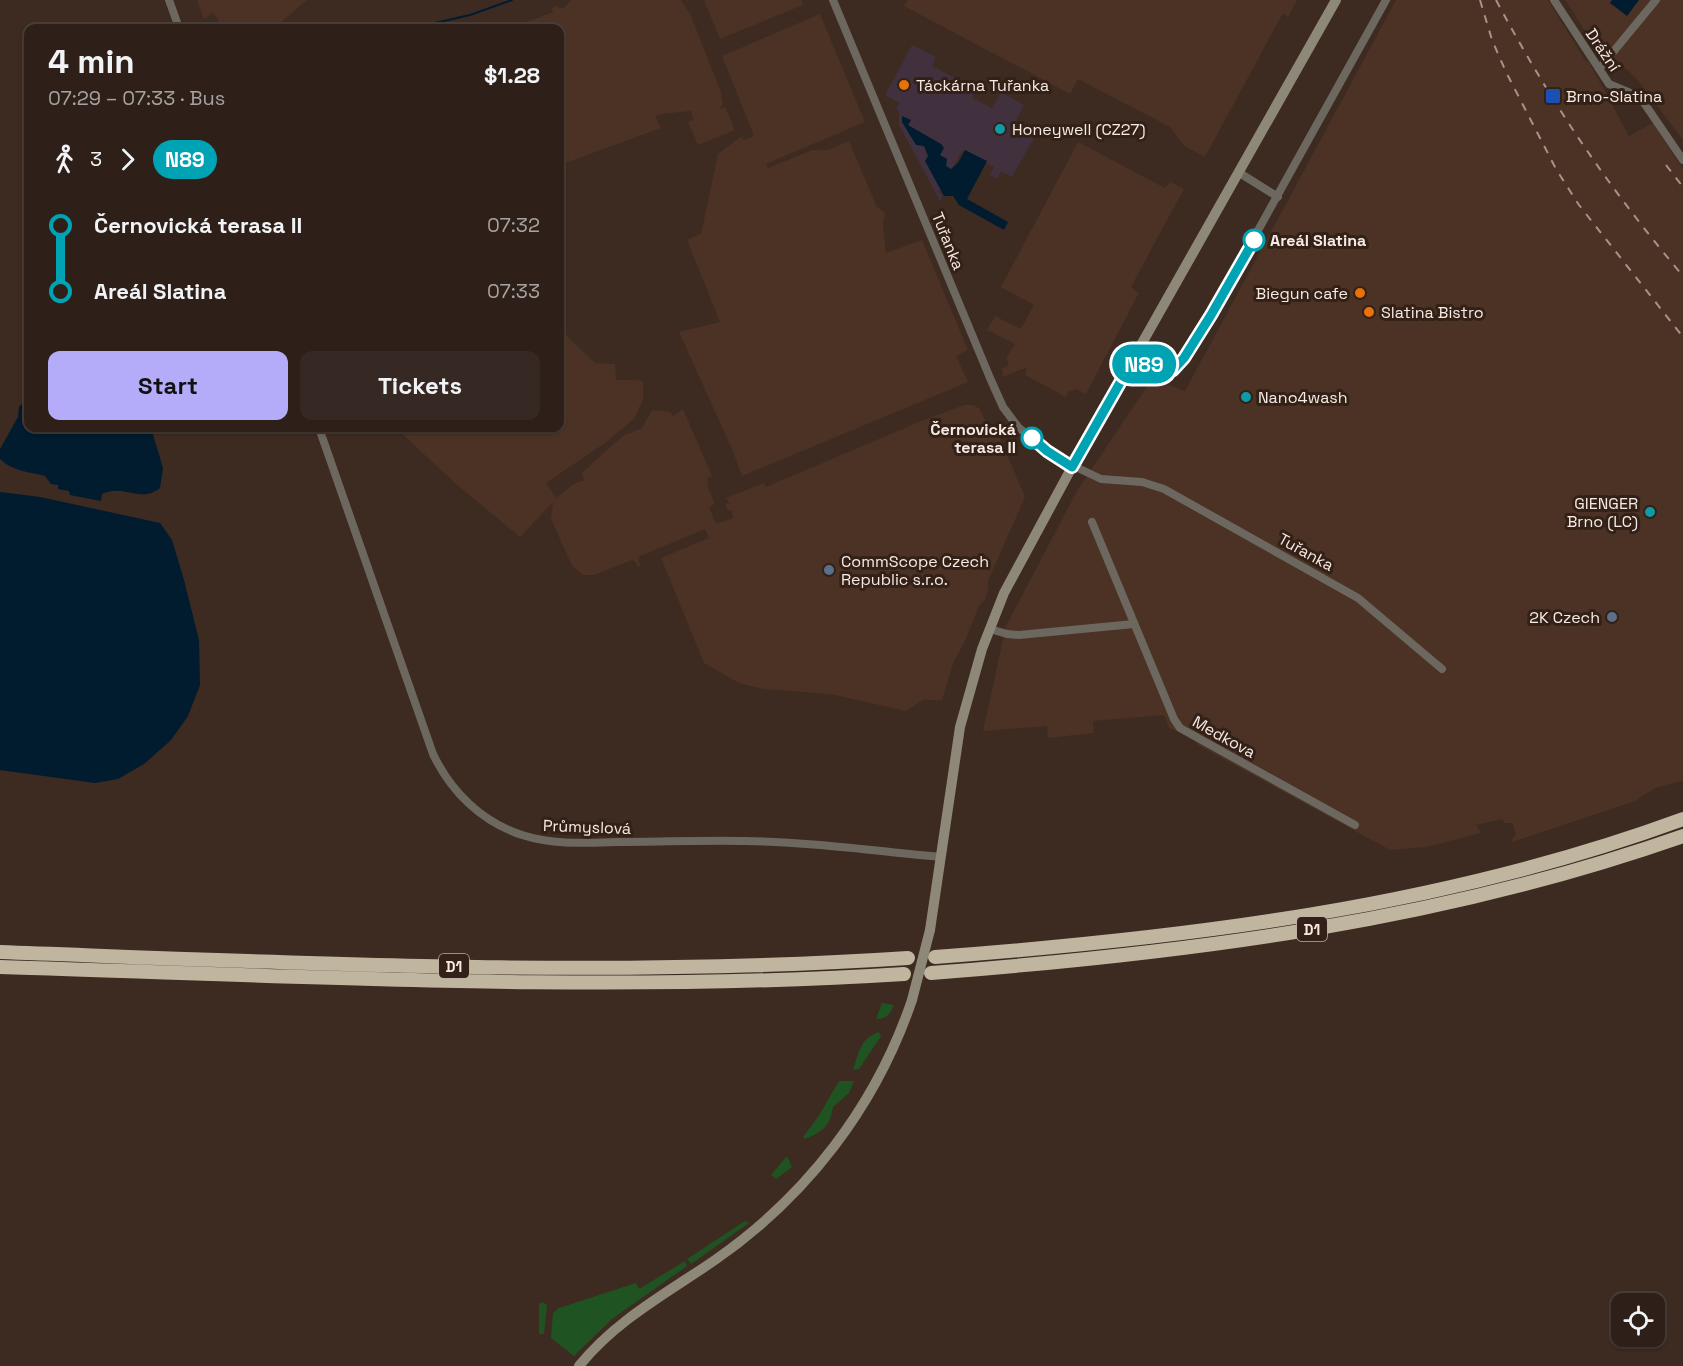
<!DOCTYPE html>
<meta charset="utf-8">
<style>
body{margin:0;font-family:"Space Grotesk",sans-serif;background:#362822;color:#f1f3f6;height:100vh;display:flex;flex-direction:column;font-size:22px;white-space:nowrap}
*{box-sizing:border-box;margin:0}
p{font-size:20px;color:#a7a3a2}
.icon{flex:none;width:33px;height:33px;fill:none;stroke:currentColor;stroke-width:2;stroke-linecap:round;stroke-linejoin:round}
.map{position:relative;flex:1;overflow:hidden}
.details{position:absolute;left:24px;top:24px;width:540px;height:408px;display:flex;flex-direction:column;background:#2e2019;border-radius:12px;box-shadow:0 2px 4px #0004,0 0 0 2px #493e38}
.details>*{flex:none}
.badge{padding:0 12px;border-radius:20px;font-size:21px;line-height:39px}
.fabs{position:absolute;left:1611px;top:1293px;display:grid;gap:12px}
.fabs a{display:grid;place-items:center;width:54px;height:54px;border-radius:12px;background:#2e2019;box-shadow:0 2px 4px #0004,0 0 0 2px #493e38;font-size:30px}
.map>.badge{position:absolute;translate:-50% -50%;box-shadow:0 0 0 3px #fff}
.legs{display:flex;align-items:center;gap:9px;height:66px;padding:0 24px;font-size:20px}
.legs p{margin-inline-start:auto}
.headline{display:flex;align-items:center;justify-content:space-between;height:102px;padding:0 24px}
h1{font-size:33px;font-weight:700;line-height:45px}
.action{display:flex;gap:12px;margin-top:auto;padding:12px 24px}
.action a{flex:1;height:69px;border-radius:12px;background:#b4acf9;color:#111;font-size:24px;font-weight:700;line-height:69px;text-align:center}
.action a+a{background:#362822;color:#f1f3f6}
ul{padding:0 24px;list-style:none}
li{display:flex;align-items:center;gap:21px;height:66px;font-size:22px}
li i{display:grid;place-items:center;width:9px;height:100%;margin:0 8px;background:currentColor}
li i::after{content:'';width:15px;height:15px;margin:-8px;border:4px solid;border-radius:50%;background:#2e2019}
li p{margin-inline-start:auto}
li:first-child i{background:linear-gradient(#0000 50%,currentColor 0)}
li:last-child i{background:linear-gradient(currentColor 50%,#0000 0)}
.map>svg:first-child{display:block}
.commercial{fill:#41313e}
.built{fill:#4b3225}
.green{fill:#205322}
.water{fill:#011b2f}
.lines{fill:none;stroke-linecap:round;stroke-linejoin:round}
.stream{stroke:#011b2f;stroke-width:2}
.street{stroke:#6c685f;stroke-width:8}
.secondary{stroke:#8e8879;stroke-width:10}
.highway{stroke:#c0b6a0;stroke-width:14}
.rail{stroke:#a4948d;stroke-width:2;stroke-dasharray:8 8;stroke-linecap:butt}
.secondary-bridge{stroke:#8e8879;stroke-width:10}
.line-1-casing{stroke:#fff;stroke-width:14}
.line-1{stroke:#00a3b4;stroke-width:9}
.food-dot{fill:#e8710a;stroke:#332117;stroke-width:2}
.transit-dot{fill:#1a4fb4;stroke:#332117;stroke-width:2}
.culture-dot{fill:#0f9aa8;stroke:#332117;stroke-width:2}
.stop-1-dot{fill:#fff;stroke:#00a3b4;stroke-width:3}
.service-dot{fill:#5c6f8a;stroke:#332117;stroke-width:2}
.labels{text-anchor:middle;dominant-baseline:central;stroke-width:6;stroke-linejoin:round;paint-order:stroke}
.shield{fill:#332117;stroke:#bcaea6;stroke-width:1.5}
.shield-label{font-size:15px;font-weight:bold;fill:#f7eae4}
.street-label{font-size:16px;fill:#f7eae4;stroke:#332117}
.poi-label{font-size:16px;fill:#f7eae4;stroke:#332117;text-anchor:start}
.stop-label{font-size:16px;font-weight:bold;fill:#f7eae4;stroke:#332117;text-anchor:start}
</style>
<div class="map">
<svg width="1683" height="1366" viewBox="0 0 1683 1366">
<rect width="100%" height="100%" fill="#3d2a21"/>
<path class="commercial" d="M912,45L936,57L932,66L976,89L972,98L992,108L1001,92L1024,105L1016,121L1037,133L1012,177L1001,171L997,179L990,175L994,167L962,151L939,192L943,195L940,201L899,125V112L896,109L900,103L885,95Z"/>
<path class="built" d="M197,0H307L274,28H223L213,12L204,19Z
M571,0H681L691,16L721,92L723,104L720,109L725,107L735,130L698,145L688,122L694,120L691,111L661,114L655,116L661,128L560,165V28H512L553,12L552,8L558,6L560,9L565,7Z
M704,0H801L803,5L720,39Z
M908,0H1297L1288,17L1283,13L1205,157L1183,145L1170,127L1078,79L1070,94L904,6Z
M1396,0H1548L1585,60L1589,62L1629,136L1653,123L1683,169V781L1655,788L1635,801L1512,842L1511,840L1516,835L1515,831L1512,823H1504L1503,819L1476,825L1481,833L1426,847L1390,850L1198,745L1193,738L1169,728L1164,715L1093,721L1094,733L1048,738L1047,726L983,731L1006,626L1078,489L1152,379L1185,391Z
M1565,0H1683V140L1638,80L1585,31Z
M820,14L865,122L766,164L768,168L812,150H828L849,141L877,207L885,213L883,225L886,253L922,240L968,350L956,356L968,382L742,476L732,449L679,332L720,322L687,240L701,234L718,154L742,136L744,140L754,136L722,56Z
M1078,142L1165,188L1170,182L1184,189L1131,287L1139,293L1086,394L1076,389L1068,392L1066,397L1025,375L1027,369L1025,368L1003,377L1002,368L1007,367L1008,363L1006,358L1015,344L987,330L995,316L1021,329L1034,305L1001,287Z
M560,329L595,363L615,364L616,380H637L643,382V399L634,419L605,443L546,483L556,498L572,485L584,480L582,473L611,446L625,435L642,428L652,410L670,412L673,416L683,409L712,476L707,478L709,484L707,485L715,504L709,507L716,524L733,518L732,510L728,511L725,505L729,503L726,498L764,483L766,487L919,422L964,405H973L979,408L991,431L996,429L1025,497L988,581V591L985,599L979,606L964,643L954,661L942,700H923L906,711L830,694L763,689L739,683L704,663L661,558L709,538L705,529L640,556L638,560L641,566L638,567L636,562L632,560L594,575H583L572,566L551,519L553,502L520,537L456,484L396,428H560Z"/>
<path class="green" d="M882,1003L894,1005C890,1014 887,1019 876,1019Z
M879,1032L881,1036L859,1069L853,1070C859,1053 860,1038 879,1032Z
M839,1081H854L849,1093L833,1107C830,1127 822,1132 805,1139L803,1137L818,1117Z
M787,1156L792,1167L776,1179L771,1175Z
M745,1221L749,1223L691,1264L687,1259Z
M685,1261L687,1266L612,1319L574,1356L551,1338L553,1313L559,1308L636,1283L639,1289Z
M542,1302L547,1305L544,1334H539V1304Z"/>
<path class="water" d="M1612,0H1639L1627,16L1610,3Z
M902,116L911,120L908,125L941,144L944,148L940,155L947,159L946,166L951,169L958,163L965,150L987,161L967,199L1008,222L1004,230L959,205L953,196H944L925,161L928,156L924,146L916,145L902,122Z
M28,397V428H151L163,468L160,488C140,504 125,483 102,494L101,501L70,495L69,491L58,489V485L51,484L45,476C29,472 12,471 0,459V449L18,417L19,407Z
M0,492L40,497L160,523L172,540L184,580L199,640L200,685L188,716L171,740L144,764L118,779L95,783L0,770Z"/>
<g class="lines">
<path class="stream" d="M413,28L470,15L512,0"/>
<path class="street" d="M169,0L179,28
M833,0L990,378L1003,407L1018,427L1046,451L1059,459L1101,479L1142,482L1164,489L1358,598L1442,669
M1554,0L1609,84L1640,97L1683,160
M1599,69L1656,0
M1238,172L1278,197
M1133,360L1164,373L1178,366L1211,315L1386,0
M319,428L433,754C451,792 482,822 522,835C553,845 585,843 617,842C660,842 702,840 745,841C811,842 876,851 941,857
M1092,522L1174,719L1180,728L1355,825
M990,629L1007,634L1019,635L1134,624"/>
<path class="secondary" d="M930,930L960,727L982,649L1004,593L1072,467L1336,0
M579,1366C616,1320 667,1293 715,1260C807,1196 876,1106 912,1000"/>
<path class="highway" d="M0,952C302,963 606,978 908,958
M935,957C1188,938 1444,907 1683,819
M0,967C301,976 602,993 904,974
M931,973C1188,953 1438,922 1683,836"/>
<path class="rail" d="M1480,0L1492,40L1506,72L1556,169L1579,205L1683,337
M1496,0C1551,103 1608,187 1683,276
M1666,165L1683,187"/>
<path class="secondary-bridge" d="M912,1000L930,930"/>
</g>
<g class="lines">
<defs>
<path id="line-1" d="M1032,438L1047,451L1072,467L1133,360L1164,373L1173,370L1184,358L1211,315L1254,240"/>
</defs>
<use href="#line-1" class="line-1-casing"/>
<use href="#line-1" class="line-1"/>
</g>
<g class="food-dot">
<circle cx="904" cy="85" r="6"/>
<circle cx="1360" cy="293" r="6"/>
<circle cx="1369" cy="312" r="6"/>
</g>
<rect class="transit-dot" x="1545" y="88" width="16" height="16" rx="3"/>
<g class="culture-dot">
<circle cx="1000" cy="129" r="6"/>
<circle cx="1246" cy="397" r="6"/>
<circle cx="1650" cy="512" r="6"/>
</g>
<g class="stop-1-dot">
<circle cx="1254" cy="240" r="10"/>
<circle cx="1032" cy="438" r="10"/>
</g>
<g class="service-dot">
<circle cx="829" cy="570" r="6"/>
<circle cx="1612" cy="617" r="6"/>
</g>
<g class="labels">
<g class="shield">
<rect x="1297" y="917" width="30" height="24" rx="4.5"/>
<rect x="439" y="954" width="30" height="24" rx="4.5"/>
</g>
<g class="shield-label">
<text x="1312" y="929">D1</text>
<text x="454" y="966">D1</text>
</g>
<g class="street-label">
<text transform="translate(1603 50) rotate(56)">Drážní</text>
<text transform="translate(948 241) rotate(68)">Tuřanka</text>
<text transform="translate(1306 552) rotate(29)">Tuřanka</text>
<text transform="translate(1224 737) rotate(29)">Medkova</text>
<text transform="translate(587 827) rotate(2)">Průmyslová</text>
</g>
<g class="poi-label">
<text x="916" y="85">Táckárna Tuřanka</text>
<text x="1566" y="96">Brno-Slatina</text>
<text x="1012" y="129">Honeywell (CZ27)</text>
<text x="1348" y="293" text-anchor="end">Biegun cafe</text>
<text x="1381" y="312">Slatina Bistro</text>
<text x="1258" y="397">Nano4wash</text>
<text x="1638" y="503" text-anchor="end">GIENGER<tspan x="1638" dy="18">Brno (LC)</tspan></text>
<text x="841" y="561">CommScope Czech<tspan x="841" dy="18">Republic s.r.o.</tspan></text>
<text x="1600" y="617" text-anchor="end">2K Czech</text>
</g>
<g class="stop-label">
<text x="1270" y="240">Areál Slatina</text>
<text x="1016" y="429" text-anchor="end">Černovická<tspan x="1016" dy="18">terasa II</tspan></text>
</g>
</g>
</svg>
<div class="fabs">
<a><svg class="icon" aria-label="locate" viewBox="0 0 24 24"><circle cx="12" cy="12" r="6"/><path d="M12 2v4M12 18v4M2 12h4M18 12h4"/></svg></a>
</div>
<b class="badge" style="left:1144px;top:364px;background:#00a3b4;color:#fff">N89</b>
<section class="details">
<div class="headline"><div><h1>4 min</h1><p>07:29 – 07:33 · Bus</p></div><b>$1.28</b></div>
<div class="legs"><svg class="icon" aria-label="walk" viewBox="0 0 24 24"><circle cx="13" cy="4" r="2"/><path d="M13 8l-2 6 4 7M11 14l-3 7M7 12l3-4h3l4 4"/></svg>3<svg class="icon" aria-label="forward" viewBox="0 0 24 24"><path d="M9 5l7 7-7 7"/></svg><b class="badge" style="background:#00a3b4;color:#fff">N89</b></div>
<ul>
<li><i style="color:#00a3b4"></i><b>Černovická terasa II</b><p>07:32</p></li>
<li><i style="color:#00a3b4"></i><b>Areál Slatina</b><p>07:33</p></li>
</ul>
<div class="action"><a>Start</a><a>Tickets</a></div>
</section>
</div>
